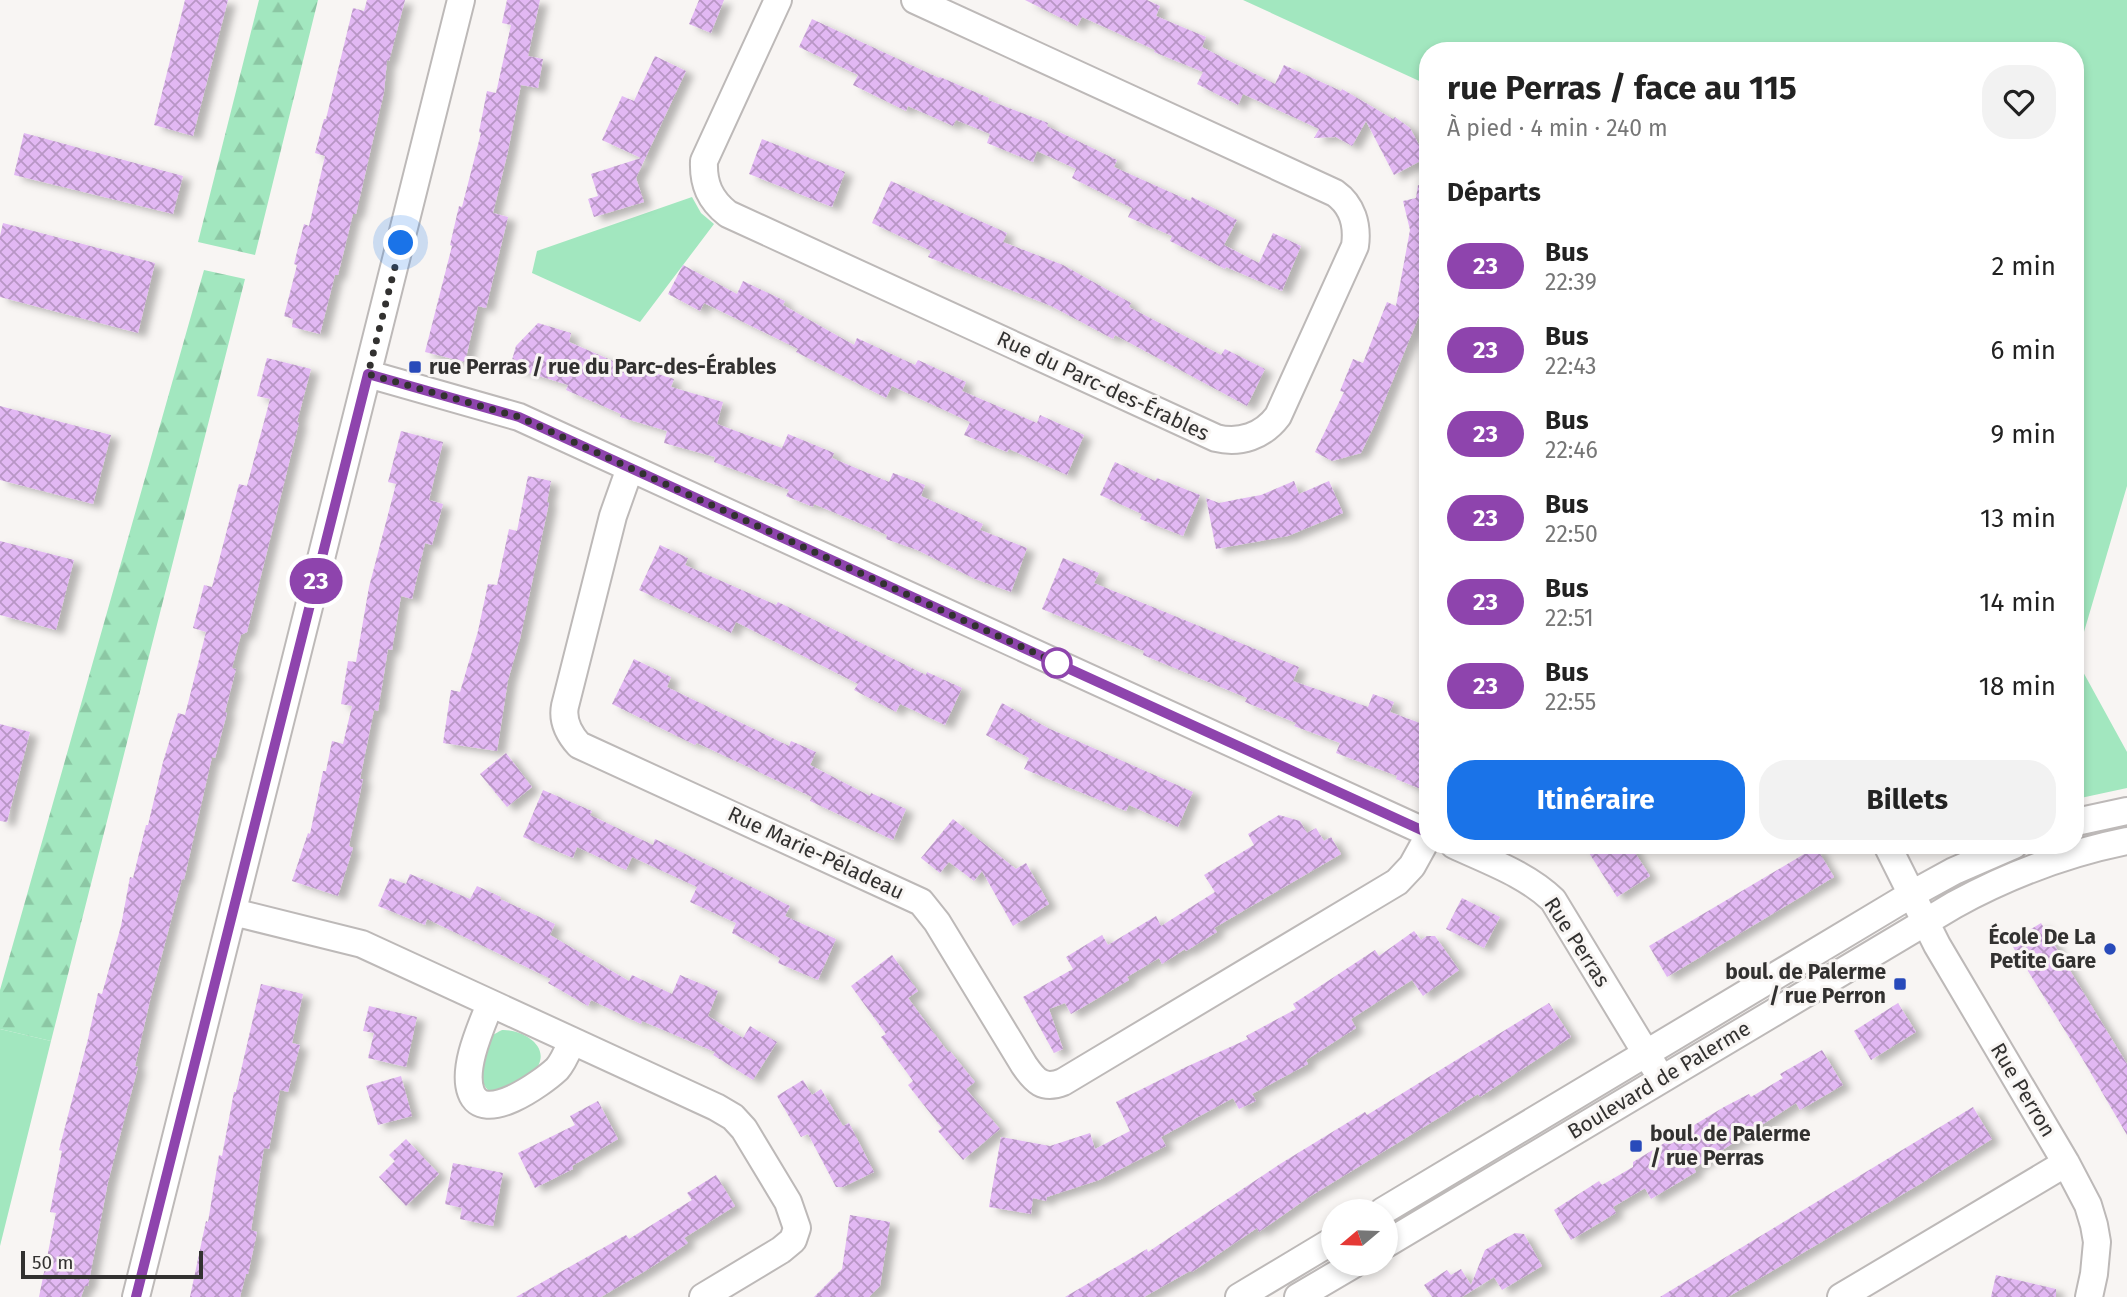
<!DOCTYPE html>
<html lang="fr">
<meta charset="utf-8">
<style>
body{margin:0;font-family:"Fira Sans",sans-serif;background:#f2f2f2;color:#222;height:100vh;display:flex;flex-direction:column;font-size:26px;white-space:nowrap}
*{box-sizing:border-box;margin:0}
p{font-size:23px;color:#767676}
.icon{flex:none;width:38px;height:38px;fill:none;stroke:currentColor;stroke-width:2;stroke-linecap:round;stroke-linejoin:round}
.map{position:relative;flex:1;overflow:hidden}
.sheet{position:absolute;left:1419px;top:42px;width:665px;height:812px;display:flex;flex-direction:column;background:#fff;border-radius:28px;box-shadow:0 4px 10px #0003}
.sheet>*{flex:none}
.badge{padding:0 14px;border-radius:23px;font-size:24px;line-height:46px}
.needle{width:46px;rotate:251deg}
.fabs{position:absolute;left:1321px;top:1199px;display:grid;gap:14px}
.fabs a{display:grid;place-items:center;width:77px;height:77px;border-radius:50%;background:#fff;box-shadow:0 4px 10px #0003;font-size:35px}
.scale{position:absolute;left:21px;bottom:18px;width:182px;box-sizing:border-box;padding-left:7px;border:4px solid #323130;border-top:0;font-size:19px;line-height:24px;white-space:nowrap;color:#323130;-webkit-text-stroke:5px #f8f5f3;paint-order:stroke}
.you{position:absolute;width:35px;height:35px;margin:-18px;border:5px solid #fff;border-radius:50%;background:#1a73e8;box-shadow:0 0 0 10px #1a73e833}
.map>.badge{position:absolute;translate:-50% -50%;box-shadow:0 0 0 4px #fff}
h2{padding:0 28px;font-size:26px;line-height:63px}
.round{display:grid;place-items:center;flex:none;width:74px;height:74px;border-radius:28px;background:#f2f2f2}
.summary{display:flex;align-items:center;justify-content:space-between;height:119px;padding:0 28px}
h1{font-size:33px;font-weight:700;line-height:52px}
.action{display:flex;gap:14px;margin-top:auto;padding:14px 28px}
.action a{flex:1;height:80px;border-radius:28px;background:#1a73e8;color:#fff;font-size:28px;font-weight:700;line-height:80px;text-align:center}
.action a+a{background:#f2f2f2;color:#222}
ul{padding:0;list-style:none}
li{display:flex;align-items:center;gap:21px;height:84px;padding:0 28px}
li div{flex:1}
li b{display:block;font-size:26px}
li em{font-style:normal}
li .badge{min-width:77px;font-weight:700;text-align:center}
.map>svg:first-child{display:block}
.green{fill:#a2e7bf}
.forest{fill:url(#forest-firs)}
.building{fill:url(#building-cross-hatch);filter:url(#shadow)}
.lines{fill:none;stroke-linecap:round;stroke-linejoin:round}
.minor-casing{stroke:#bdb9b8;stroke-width:30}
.minor{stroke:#fff;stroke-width:26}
.line-casing{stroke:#fff;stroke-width:16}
.line{stroke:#8e44ad;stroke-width:10}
.walk{stroke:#323130;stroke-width:7;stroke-dasharray:0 12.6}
.poi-dot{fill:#284aba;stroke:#f8f5f3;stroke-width:2.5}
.stop-dot{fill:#fff;stroke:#8e44ad;stroke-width:3.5}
.labels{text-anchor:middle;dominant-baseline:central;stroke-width:6;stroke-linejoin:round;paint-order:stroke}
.poi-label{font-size:21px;font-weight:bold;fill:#323130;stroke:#f8f5f3;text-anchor:start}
.street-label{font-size:21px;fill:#323130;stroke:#f8f5f3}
</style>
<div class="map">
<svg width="2127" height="1297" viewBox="0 0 2127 1297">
<defs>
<pattern id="forest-firs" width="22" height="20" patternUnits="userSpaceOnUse" patternTransform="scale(1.75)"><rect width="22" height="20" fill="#a2e7bf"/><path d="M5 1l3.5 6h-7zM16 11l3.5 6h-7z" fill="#8cc7a4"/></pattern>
<pattern id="building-cross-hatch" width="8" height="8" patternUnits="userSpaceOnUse" patternTransform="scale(1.75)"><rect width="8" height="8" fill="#e2b8f3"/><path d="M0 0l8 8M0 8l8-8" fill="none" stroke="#b896c5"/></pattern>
<filter id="shadow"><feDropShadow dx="8" dy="4.5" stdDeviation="3.5" flood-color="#0004"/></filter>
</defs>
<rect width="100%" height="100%" fill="#f8f5f3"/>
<path class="green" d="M1243,0H2127V486L2076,659L2127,752V788L2076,799V51H1428V85Z
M692,197L701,213L714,224L640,322L532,273L537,251Z
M0,1029L51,1041L0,1246Z
M502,1030C519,1029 548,1043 539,1064C536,1073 527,1077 519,1081C513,1085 506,1090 500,1092C472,1097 481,1046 492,1036C494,1034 500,1031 502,1030Z"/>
<path class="forest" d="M259,0H318L255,255L198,242Z
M204,270L245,279L51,1041L0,1029V990Z"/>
<path class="building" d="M185,0H228L193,136L154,125Z
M367,0H405L389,61L387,60L384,92L356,214H353L338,275H335L320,334L292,327L293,319L284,316L297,265L294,264L304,224L309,226L325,156L315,153L324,119H326L353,8L364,11Z
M507,0H540L528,56L543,59L538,88L521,85L508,151L493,213L508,217L486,308L478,306L465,362L425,352L452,246L450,245L459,206L462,207L481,133L479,132L487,91L496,93L511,25L502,23Z
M699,0H724L711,33L689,24Z
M1025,0H1147L1160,6L1156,16L1206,37L1202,47L1275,84L1284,65L1341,91L1342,89L1393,119L1395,117L1410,128L1426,158L1394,175L1366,121L1352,146L1336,137L1314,138L1319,129L1243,94L1238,105L1197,84L1203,72L1154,52L1155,50L1082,17L1077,26Z
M812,19L939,78L940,77L989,98L988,100L1048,123L1047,126L1117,160L1114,167L1190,201L1192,197L1237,220L1224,245L1259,263L1273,233L1301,246L1282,291L1226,267L1225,269L1170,241L1172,236L1128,217L1132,208L1072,178L1076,169L1037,151L1033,162L987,143L990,134L956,120L953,126L908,106L906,111L853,85L858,75L799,47Z
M655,56L686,71L636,178L644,202L594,217L588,199L598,196L591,174L641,158L602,140L622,96L634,101Z
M24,133L183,176L173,214L14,175Z
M762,139L845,172L832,207L749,174Z
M891,181L1007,233L1003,242L1063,265L1131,303L1129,307L1221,355L1225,349L1265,369L1247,406L1115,335L1113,339L1051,306L928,257L931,251L872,223Z
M1418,185L1428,186V294L1375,424L1361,453L1332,461L1315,452L1344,392L1340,391L1353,359L1363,363L1387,302L1396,306L1410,230L1403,201L1416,198Z
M3,223L155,263L138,333L0,297V236Z
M683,265L737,294L743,281L785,301L783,305L854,345L857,338L915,365L918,360L966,382L962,391L1037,423L1040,415L1084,435L1067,475L1009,449L1007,452L964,435L970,422L892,386L886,398L796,352L798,349L704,303L700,311L668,294Z
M538,323L571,333L569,342L634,370L635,367L674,379L671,387L723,402L717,424L782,448L788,434L834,453L832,458L889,482L893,473L925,485L921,496L983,524L980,530L1027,548L1011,592L975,579L917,550L886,539L887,535L814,504L813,507L786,496L789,490L714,462L715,457L664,443L667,431L620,417L621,414L566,390L568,385L510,367L516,346Z
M267,358L311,369L297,422L299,423L247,632L241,635L232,668L236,669L225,712L227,713L215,758L212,757L184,880L182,879L151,996L135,1066L138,1067L108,1182L88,1286H85L81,1297H39L56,1213L50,1212L62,1151L59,1150L88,1039L98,993L102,994L121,926L130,877L133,878L146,825H148L163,762L178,713L185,715L206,632L193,628L204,585L212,587L239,484L247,486L270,399L257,396Z
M0,406L111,435L93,504L0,480Z
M401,431L443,442L429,500L443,504L432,545L425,543L412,599L401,596L392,650L388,649L378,711L374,710L360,779H363L349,846L353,848L338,896L292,881L308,833L310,834L323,771H326L332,741L343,744L352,706L341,704L348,661L356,662L369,587L396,484L388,482Z
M1115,462L1155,481L1157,478L1200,495L1183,536L1140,519L1142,514L1100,495Z
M528,476L551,481L547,502L549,503L520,639L508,680L497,751L443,743L451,690L460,692L478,631L488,584L497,585L509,529L517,531Z
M1294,481L1299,494L1329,481L1343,513L1288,536L1216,549L1206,498L1219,503L1239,499L1261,495Z
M0,541L74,560L56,630L0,615Z
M660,545L688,558L685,565L776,605L778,602L926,675L927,672L962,688L945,725L900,704L896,712L854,690L858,684L736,622L731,633L639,590Z
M1063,558L1099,573L1094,583L1299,667L1293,681L1368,707L1373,694L1394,702L1390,712L1428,726V792L1396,779L1397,776L1336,753L1340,743L1294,726L1296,723L1245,702L1247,698L1143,655L1144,651L1042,609Z
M634,659L671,677L667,687L789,746L791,741L816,752L810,765L870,796L871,793L906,809L893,840L810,801L812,797L697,743L695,745L612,704Z
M1002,703L1050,729L1193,792L1178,827L1129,805L1126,811L1024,769L1029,758L986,735Z
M0,724L30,732L7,822L0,821Z
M506,753L532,787L507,807L480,774Z
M543,790L592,811L590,815L653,845L655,839L790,906L785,916L836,939L818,980L778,963L780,958L732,933L736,923L690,902L697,887L632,857L626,870L577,847L573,858L523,837Z
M1279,815L1300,821L1307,833L1316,828L1324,841L1331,837L1341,854L1214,928L1217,932L1186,951L1185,949L1162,964L1159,958L1127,977L1129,980L1071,1014L1065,1003L1049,1009L1063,1049L1054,1053L1023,997L1073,969L1066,957L1102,935L1108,945L1156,916L1161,926L1215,892L1204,875L1254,845L1248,834Z
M953,819L1016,869L1026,863L1049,904L1013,926L982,871L974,881L949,862L940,873L921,858Z
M1584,845H1630L1650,876L1617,897Z
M1816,847L1834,877L1667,977L1649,946Z
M410,874L470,899L477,886L501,897L500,899L555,924L550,935L629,981L632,975L672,994L680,975L718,991L708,1016L743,1038L750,1026L777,1042L753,1080L713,1055L715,1052L642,1021L641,1024L591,1000L588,1006L548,983L551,979L427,919L425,925L378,906L390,878L406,884Z
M1462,898L1500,917L1484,948L1446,929Z
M2041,923L2127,1064V1135L2085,1063L2010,942Z
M1414,931L1421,940L1427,936H1435L1459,970L1423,996L1412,980L1351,1019L1356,1028L1306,1060L1308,1064L1252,1094L1256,1101L1239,1109L1233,1098L1161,1137L1166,1146L1099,1180L1047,1197L1046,1201L1033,1198L1031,1214L989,1207L1001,1137L1050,1146L1090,1133L1095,1149L1130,1131L1116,1102L1186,1067L1248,1039L1246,1036L1296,1009L1293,1004L1375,950L1379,956Z
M892,955L918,991L908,998L948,1052L950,1051L975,1082L966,1089L1000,1129L963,1160L938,1131L942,1128L908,1085L913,1081L881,1037L886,1034L851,986Z
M261,984L303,994L292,1043L300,1045L288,1092L280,1090L269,1149L264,1148L251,1230L257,1232L248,1274H246L240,1297H190L206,1221L208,1222L219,1155L222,1156L234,1092H236Z
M1549,1003L1571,1037L1480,1097L1478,1094L1309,1197L1259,1232L1257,1228L1192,1272L1190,1271L1144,1297H1065L1147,1249L1148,1252L1280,1164L1365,1112L1367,1115Z
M1898,1003L1916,1032L1871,1060L1854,1031Z
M369,1006L417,1017L406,1067L368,1058L374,1033L363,1031Z
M1822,1050L1843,1085L1800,1110L1796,1103L1694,1168L1696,1172L1651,1199L1645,1188L1613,1207L1616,1213L1571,1240L1554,1210L1599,1181L1602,1185L1633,1167V1162L1724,1107L1749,1094L1751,1097L1783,1078L1780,1074Z
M401,1076L412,1116L378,1125L366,1086Z
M803,1080L812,1095L821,1089L843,1126L849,1123L874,1172L843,1187H836L808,1134L801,1137L777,1096Z
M598,1101L618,1139L572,1166L573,1169L535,1188L518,1153L575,1125L570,1116Z
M1973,1107L1992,1139L1920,1184L1728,1297H1660Z
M406,1139L439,1174L406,1206L379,1177L395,1161L389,1155Z
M453,1163L503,1173L493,1226L460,1219L462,1208L445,1204Z
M716,1175L735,1206L684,1238L688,1243L647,1270L601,1297H516L626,1235L629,1239L692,1200L687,1193Z
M850,1215L890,1222L880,1286L869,1297H814L842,1269Z
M1515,1233L1524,1234L1542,1266L1502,1290L1494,1277L1462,1297H1432L1424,1285L1447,1270L1451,1275L1461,1269L1471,1285L1485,1250Z
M1996,1275L2056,1289V1297H1991Z"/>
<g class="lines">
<defs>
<path id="minor" d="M778,0L704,161C703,184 710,200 728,214L1216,438C1240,444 1263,436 1278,416L1355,246C1358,225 1352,205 1335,193L915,0
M368,374L519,417L1428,833
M630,468L613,516L565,706C562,721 569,734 579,745L921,902L937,922L1024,1065C1035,1081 1043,1090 1063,1082L1397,882L1412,866L1428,837
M2076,822L2127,811
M1454,845C1488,861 1526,874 1553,900L1655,1068
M1887,845L1937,945L2066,1163L2088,1205L2094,1225L2097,1242L2094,1274L2089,1297
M233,912L362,944L716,1107L733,1117L744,1129L788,1202L797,1228L793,1240L781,1250L703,1297
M490,1004C481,1027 462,1068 471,1092C483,1126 542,1083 557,1069C564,1061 568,1050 572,1041
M1383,1211L1912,894L1954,871L2014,845
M1386,1244L1954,905C2007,876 2067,853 2127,841
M136,1297L461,0
M1239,1297L1334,1240
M1298,1297L1354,1264
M1841,1297L2066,1163"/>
</defs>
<use href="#minor" class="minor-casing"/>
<use href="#minor" class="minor"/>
</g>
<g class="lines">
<defs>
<path id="line" d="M136,1297L368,374L519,417L1428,833"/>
</defs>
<use href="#line" class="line-casing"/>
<use href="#line" class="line"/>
<path class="walk" d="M401,243L368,374L519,417L1057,663"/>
</g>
<g class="poi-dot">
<rect x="408" y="360" width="14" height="14" rx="3.5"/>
<circle cx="2110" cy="949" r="7"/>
<rect x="1893" y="977" width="14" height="14" rx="3.5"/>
<rect x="1629" y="1139" width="14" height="14" rx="3.5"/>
</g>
<circle class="stop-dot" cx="1057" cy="663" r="14"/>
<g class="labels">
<g class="poi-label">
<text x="429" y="367">rue Perras / rue du Parc-des-Érables</text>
<text x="2096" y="937" text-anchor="end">École De La<tspan x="2096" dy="24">Petite Gare</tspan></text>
<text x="1886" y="972" text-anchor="end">boul. de Palerme<tspan x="1886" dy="24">/ rue Perron</tspan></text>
<text x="1650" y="1134">boul. de Palerme<tspan x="1650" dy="24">/ rue Perras</tspan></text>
</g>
<g class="street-label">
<text transform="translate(1103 386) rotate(25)">Rue du Parc-des-Érables</text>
<text transform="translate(816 853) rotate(25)">Rue Marie-Péladeau</text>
<text transform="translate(1577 942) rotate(57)">Rue Perras</text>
<text transform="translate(1659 1080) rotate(-31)">Boulevard de Palerme</text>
<text transform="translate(2023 1090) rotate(59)">Rue Perron</text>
</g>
</g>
</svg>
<div class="fabs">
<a><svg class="needle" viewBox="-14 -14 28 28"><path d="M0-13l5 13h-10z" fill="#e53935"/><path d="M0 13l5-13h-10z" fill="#767676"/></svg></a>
</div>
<div class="scale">50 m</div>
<div class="you" style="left:401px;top:243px"></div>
<b class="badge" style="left:316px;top:581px;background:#8e44ad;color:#fff">23</b>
<section class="sheet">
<div class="summary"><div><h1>rue Perras / face au 115</h1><p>À pied · 4 min · 240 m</p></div><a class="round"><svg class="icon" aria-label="heart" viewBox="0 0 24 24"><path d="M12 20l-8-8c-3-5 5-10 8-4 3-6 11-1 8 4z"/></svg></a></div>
<h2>Départs</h2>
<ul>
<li><span class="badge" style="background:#8e44ad;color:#fff">23</span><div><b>Bus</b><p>22:39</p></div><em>2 min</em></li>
<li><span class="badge" style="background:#8e44ad;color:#fff">23</span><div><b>Bus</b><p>22:43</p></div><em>6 min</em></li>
<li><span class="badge" style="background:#8e44ad;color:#fff">23</span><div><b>Bus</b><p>22:46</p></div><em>9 min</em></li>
<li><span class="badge" style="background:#8e44ad;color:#fff">23</span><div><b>Bus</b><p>22:50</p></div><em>13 min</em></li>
<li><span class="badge" style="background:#8e44ad;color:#fff">23</span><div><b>Bus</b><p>22:51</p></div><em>14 min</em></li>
<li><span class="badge" style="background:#8e44ad;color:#fff">23</span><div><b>Bus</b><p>22:55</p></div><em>18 min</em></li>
</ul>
<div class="action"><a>Itinéraire</a><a>Billets</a></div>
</section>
</div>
